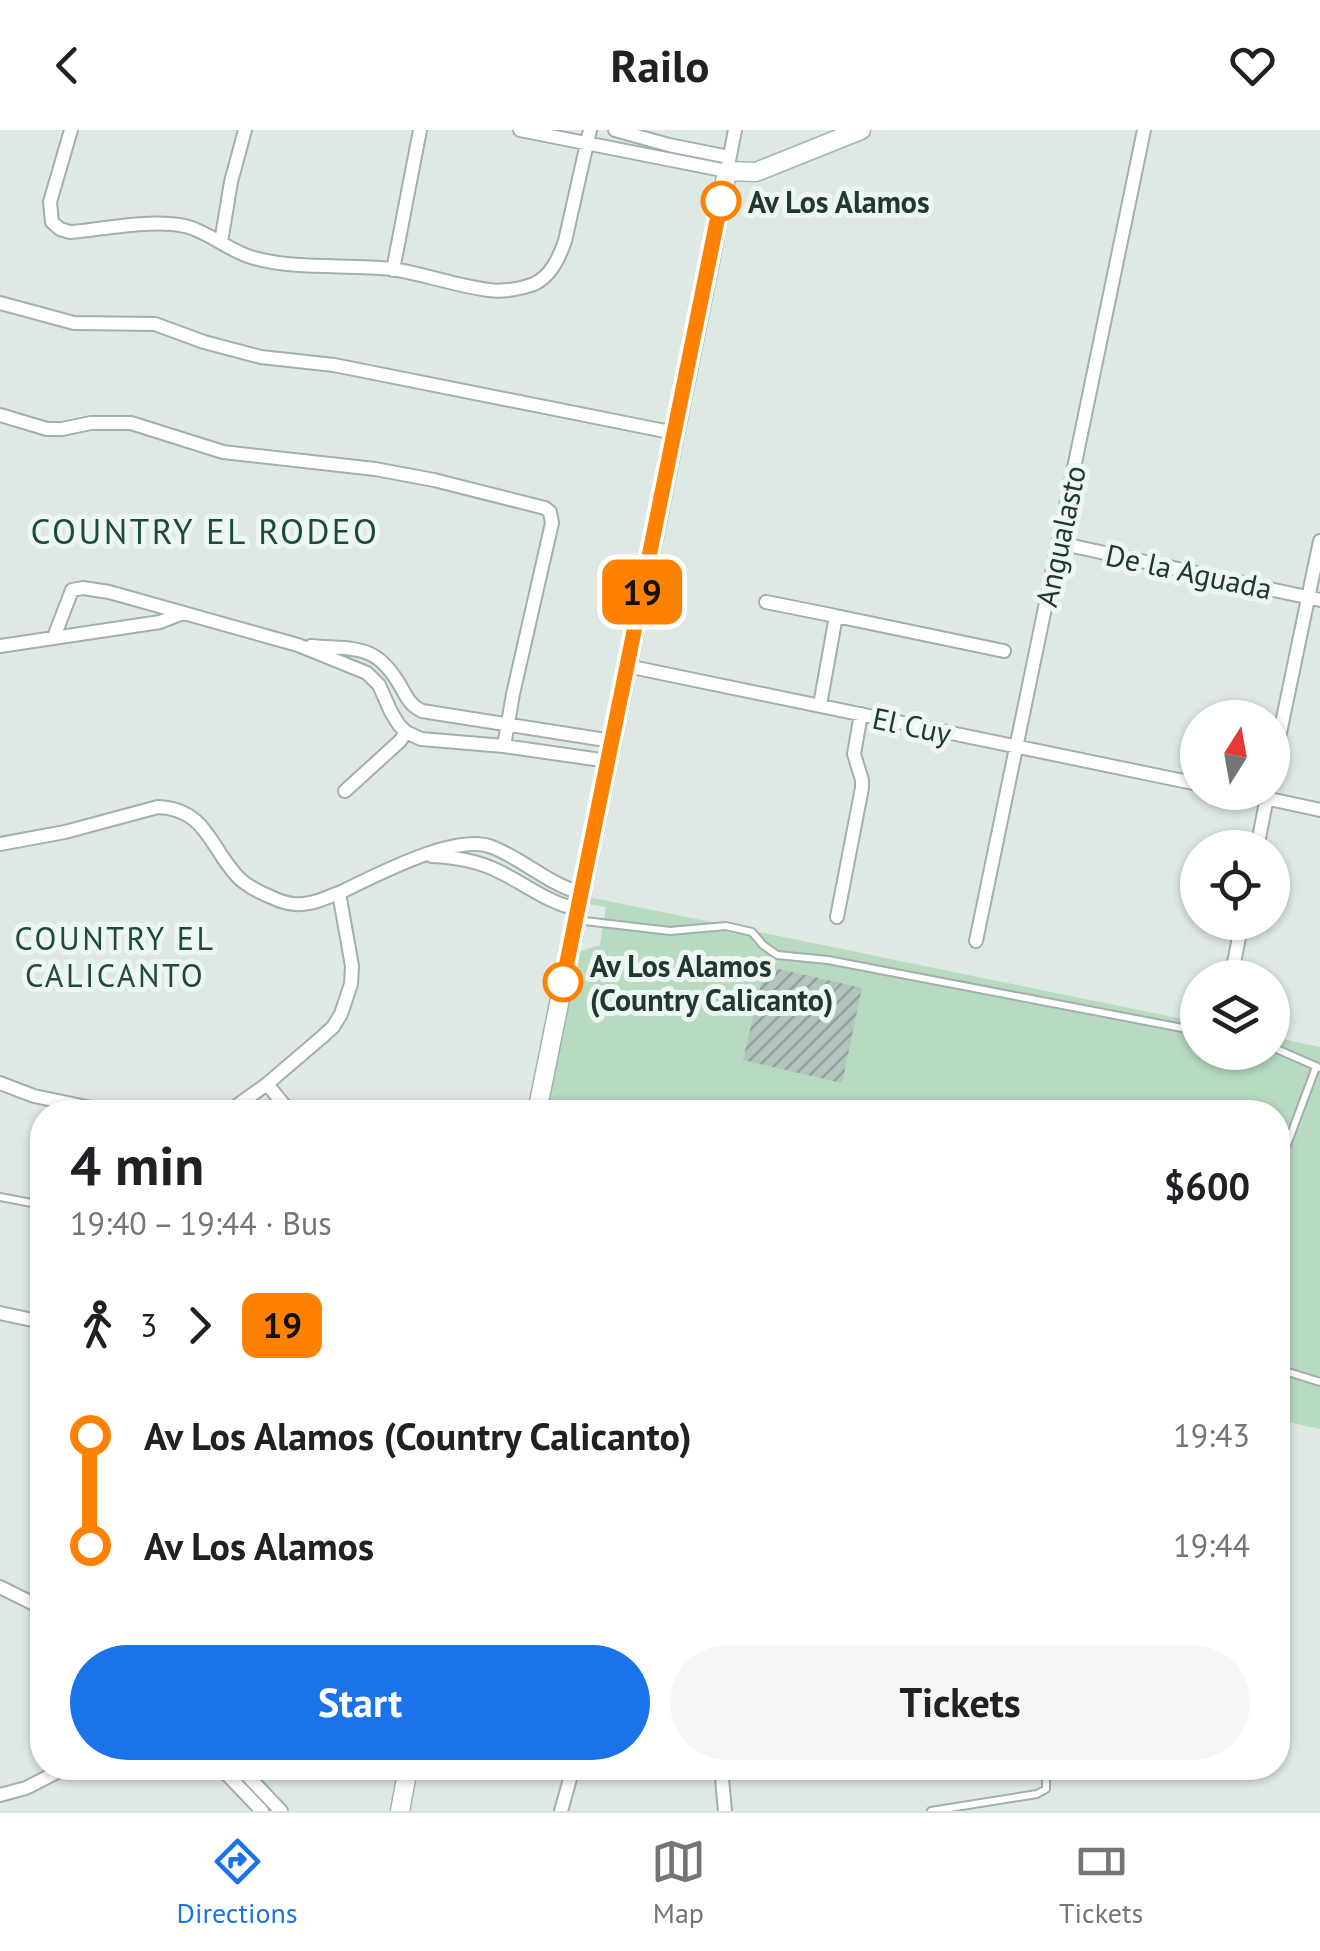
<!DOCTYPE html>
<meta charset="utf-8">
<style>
body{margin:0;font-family:"PT Sans",sans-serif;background:#f6f6f6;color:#202124;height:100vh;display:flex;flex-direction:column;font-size:38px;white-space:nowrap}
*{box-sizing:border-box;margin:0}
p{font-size:32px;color:#757577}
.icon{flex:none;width:55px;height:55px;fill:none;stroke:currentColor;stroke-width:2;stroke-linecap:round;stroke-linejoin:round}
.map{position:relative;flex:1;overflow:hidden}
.side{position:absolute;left:30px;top:970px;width:1260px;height:680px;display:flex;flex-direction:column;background:#fff;border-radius:40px;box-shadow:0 2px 8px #0004}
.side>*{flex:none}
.badge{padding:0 20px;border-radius:15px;font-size:35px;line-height:65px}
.needle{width:65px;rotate:11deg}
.controls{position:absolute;left:1180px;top:570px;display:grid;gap:20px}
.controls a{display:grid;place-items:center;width:110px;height:110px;border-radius:50%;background:#fff;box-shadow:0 2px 8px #0004;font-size:50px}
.map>.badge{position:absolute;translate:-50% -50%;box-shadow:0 0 0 5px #fff}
.legs{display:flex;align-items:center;gap:15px;height:110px;padding:0 40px;font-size:32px}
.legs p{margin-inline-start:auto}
.headline{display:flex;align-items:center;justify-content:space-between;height:170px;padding:0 40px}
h1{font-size:55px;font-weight:700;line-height:75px}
.primary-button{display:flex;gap:20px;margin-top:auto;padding:20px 40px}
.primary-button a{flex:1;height:115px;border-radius:60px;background:#1a73e8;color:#fff;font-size:40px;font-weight:700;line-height:115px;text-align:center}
.primary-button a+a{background:#f6f6f6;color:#202124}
ul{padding:0 40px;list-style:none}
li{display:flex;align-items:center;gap:35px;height:110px;font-size:38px}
li i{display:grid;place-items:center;width:15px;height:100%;margin:0 12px;background:currentColor}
li i::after{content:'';width:25px;height:25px;margin:-12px;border:8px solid;border-radius:50%;background:#fff}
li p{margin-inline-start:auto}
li:first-child i{background:linear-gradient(#0000 50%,currentColor 0)}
li:last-child i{background:linear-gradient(currentColor 50%,#0000 0)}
header{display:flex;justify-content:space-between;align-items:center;height:130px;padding:0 40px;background:#fff;font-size:45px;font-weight:700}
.menu{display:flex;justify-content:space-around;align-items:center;height:140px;border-top:2px solid #e0e0e0;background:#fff;font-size:28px;color:#757577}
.menu a{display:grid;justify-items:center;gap:5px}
.menu .active{color:#1a73e8}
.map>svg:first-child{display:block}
.pitch{fill:#b7dac0}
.building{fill:url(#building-hatch)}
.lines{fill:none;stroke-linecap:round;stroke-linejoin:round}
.lane-casing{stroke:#a1b0ab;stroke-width:10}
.street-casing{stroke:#a1b0ab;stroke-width:16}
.secondary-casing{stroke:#9eb4ac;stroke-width:21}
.lane{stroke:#fff;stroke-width:6}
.street{stroke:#fff;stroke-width:12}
.secondary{stroke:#fff;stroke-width:18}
.line-1-casing{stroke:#fff;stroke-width:22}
.line-1{stroke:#ff8100;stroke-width:15}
.stop-1-dot{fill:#fff;stroke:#ff8100;stroke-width:5}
.labels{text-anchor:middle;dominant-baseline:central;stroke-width:10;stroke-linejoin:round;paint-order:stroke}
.stop-label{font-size:30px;font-weight:bold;fill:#203831;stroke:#eef6f2;text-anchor:start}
.street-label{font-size:30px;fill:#203831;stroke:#eef6f2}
.neighbourhood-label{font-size:32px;letter-spacing:2.5px;fill:#1d493e;stroke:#eef6f2}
.quarter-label{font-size:35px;letter-spacing:2.5px;fill:#1d493e;stroke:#eef6f2}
</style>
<header><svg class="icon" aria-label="back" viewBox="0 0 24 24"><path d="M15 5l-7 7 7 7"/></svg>Railo<svg class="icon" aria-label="heart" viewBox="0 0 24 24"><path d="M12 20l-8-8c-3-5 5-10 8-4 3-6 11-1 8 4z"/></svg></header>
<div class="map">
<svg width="1320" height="1681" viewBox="0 0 1320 1681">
<defs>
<pattern id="building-hatch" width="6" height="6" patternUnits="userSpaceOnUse" patternTransform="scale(2.5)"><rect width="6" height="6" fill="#b3c4bd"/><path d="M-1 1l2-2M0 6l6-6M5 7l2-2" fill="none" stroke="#91a09a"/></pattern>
</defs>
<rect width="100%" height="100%" fill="#dee9e4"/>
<path class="pitch" d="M589,767L1197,892L1198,922H1272L1273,907L1320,917V1299L1278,1290V982H544L575,823L600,815L606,777L587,774Z"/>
<path class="building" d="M765,836L862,858L842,953L743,930Z"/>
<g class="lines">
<defs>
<path id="lane" d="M576,790L670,801L726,796L752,802L763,815L777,825L828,830L1198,901
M1272,917L1320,938
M1278,1039L1316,937
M0,1067L42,1075
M1278,1239L1320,1252
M931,1681L1037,1664L1046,1659V1638"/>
<path id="street" d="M71,0L50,72L52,92L60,99L70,102C105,99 151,89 185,96C210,102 230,122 254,128C297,140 348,134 392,139C425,144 456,156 489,160C503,162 521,159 534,154C551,146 559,128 565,111L590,0
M520,0L727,41L735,0
M615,0L669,15L729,27
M221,112L231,52L245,0
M393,140L420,0
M0,173L74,193L155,194L204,212L261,227L334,235L675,303
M0,285L47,299H62L91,293H131L223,322L375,339L434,350L545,378L550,382L552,393L513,564L504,616
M1059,413L1320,470
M766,472L836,486
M54,507L72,460L83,458L109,462L298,515L367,543L379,555L391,582L399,595L406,602L421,609L504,616L608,631
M0,516L160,492L183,483
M311,516C357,520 376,513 401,557C407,568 411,576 422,581L612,611
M627,536L1198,654
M820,575L836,486L1004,521
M1272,641L1320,411
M345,661L400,611L406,602
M1237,662L1320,680
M0,714L65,702L158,677C206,679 210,717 237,746C246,756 259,762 271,767C283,773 296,776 309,773C319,772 329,766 339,763
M1257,718L1268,662
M432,726C453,727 477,731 496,740C524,753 546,772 577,779
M837,787L862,658V650L854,624L861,584
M976,811L1144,0
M1231,848L1242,792
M0,953L34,966L111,982
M267,954L290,982
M228,982L267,954L322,907L333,897L341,884L351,854L352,836L339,763C373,747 456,702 492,717C523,729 548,754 581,763
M0,1183L42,1192
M0,1457L42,1478
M221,1638L262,1681
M240,1638L281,1681
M721,1638L725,1681
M0,1665L26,1658L65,1638
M561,1681L573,1638"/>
<path id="secondary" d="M537,982L710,131L727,41L756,42L861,0
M400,1681L408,1638"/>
</defs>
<use href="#lane" class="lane-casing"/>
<use href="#street" class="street-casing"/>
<use href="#secondary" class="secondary-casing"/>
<use href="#lane" class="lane"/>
<use href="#street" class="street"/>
<use href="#secondary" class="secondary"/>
</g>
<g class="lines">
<defs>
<path id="line-1" d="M563,852L721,71"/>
</defs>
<use href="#line-1" class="line-1-casing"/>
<use href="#line-1" class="line-1"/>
</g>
<g class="stop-1-dot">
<circle cx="721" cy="71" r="18"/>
<circle cx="563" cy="852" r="18"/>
</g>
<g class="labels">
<g class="stop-label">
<text x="748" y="71">Av Los Alamos</text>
<text x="590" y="835">Av Los Alamos<tspan x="590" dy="34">(Country Calicanto)</tspan></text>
</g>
<g class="street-label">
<text transform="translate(1060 406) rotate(-78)">Angualasto</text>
<text transform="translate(1189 441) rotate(12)">De la Aguada</text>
<text transform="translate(912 595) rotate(12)">El Cuy</text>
</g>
<g class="neighbourhood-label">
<text x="115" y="808">COUNTRY EL<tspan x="115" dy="37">CALICANTO</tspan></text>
</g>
<g class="quarter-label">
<text x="205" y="401">COUNTRY EL RODEO</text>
</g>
</g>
</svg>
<div class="controls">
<a><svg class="needle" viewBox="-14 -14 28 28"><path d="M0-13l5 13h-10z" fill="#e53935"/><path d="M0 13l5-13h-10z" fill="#757577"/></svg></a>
<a><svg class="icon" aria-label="locate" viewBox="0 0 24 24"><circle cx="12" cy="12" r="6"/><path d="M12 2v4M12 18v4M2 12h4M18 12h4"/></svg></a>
<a><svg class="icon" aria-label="layers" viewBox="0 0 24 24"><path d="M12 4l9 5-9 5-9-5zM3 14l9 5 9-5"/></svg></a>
</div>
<b class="badge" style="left:642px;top:462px;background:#ff8100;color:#111">19</b>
<section class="side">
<div class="headline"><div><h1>4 min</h1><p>19:40 – 19:44 · Bus</p></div><b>$600</b></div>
<div class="legs"><svg class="icon" aria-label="walk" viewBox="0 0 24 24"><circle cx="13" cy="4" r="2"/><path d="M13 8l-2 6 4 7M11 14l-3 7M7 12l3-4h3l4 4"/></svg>3<svg class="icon" aria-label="forward" viewBox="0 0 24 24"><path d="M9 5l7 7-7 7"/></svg><b class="badge" style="background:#ff8100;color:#111">19</b></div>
<ul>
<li><i style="color:#ff8100"></i><b>Av Los Alamos (Country Calicanto)</b><p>19:43</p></li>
<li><i style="color:#ff8100"></i><b>Av Los Alamos</b><p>19:44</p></li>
</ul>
<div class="primary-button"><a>Start</a><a>Tickets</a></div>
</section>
</div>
<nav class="menu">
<a class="active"><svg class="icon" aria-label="directions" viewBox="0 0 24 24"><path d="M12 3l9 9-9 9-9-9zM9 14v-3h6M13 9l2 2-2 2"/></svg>Directions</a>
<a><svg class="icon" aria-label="map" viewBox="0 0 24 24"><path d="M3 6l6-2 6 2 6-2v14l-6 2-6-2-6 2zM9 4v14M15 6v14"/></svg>Map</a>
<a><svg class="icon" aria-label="tickets" viewBox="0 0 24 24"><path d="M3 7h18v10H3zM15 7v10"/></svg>Tickets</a>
</nav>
